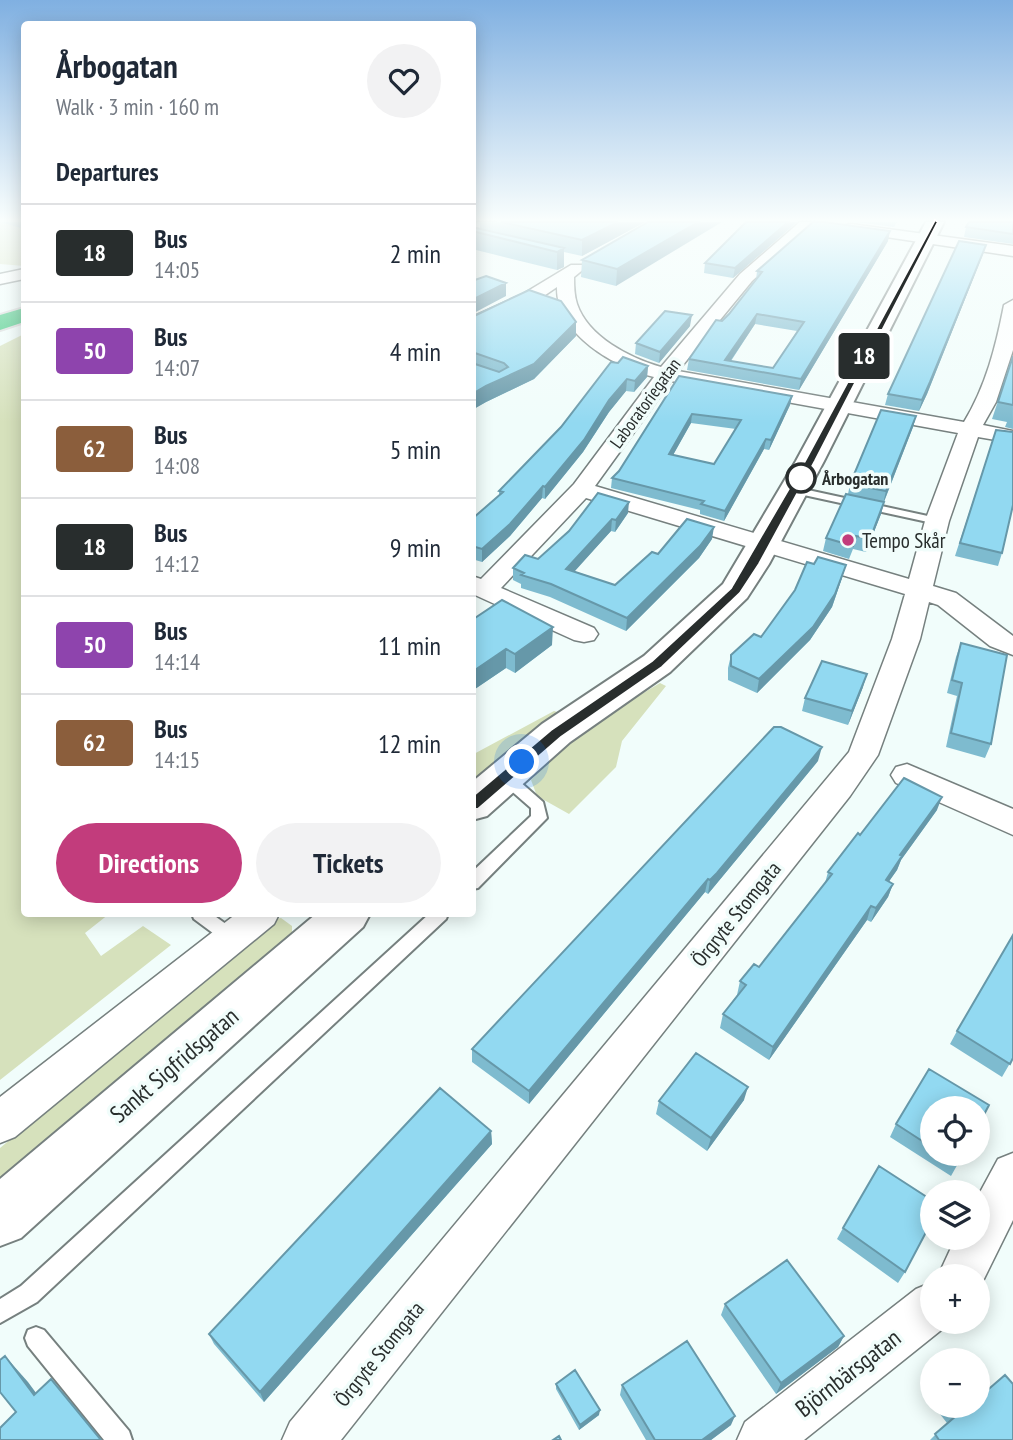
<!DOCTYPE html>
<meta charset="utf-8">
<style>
body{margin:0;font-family:"PT Sans Narrow",sans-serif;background:#f2f2f3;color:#1f2937;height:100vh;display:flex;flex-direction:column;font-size:26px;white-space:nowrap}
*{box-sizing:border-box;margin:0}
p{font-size:23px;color:#747a83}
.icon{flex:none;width:38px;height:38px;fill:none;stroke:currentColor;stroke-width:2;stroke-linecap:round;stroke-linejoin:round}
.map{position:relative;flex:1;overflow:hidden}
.panel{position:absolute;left:21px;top:21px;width:455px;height:896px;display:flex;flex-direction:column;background:#fff;border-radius:7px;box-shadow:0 4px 18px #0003}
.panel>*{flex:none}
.badge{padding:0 14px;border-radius:5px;font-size:24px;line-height:46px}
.controls{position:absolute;left:920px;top:1096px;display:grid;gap:14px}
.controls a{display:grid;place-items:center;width:70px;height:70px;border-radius:50%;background:#fff;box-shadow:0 4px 18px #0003;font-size:35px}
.you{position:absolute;width:35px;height:35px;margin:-18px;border:5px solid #fff;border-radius:50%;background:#1a73e8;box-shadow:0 0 0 10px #1a73e833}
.map>.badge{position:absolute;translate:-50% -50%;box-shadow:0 0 0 4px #fff}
h2{padding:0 35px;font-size:26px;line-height:63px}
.round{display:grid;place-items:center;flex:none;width:74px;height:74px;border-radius:37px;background:#f2f2f3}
.headline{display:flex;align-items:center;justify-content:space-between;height:119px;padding:0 35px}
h1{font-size:33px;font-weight:800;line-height:52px}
.primary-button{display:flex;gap:14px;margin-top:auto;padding:14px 35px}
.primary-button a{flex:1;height:80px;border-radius:42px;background:#c23c7c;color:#fff;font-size:28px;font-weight:800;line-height:80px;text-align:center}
.primary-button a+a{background:#f2f2f3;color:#1f2937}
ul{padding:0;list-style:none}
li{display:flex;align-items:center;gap:21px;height:98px;padding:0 35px;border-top:2px solid #e0e1e3}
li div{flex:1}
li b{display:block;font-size:26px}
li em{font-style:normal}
li .badge{min-width:77px;font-weight:700;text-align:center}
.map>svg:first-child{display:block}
.green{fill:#d6e1bc}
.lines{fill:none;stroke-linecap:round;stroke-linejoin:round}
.lane-casing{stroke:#76807f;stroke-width:4}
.street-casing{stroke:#76807f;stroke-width:3}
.secondary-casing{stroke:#76807f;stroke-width:4}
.highway-casing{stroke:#d8d9d9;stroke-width:4}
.lane{fill:#fff;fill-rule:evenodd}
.street{fill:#fff;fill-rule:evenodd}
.secondary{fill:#fff;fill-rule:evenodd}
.highway{fill:#2ec374;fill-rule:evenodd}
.wall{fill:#7ebbcf;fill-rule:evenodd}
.shaded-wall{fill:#6698a9}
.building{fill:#92d9f1;stroke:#6698a9;stroke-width:2;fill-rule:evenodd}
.line{fill:#282d2d;stroke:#fff;stroke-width:2}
.walk{stroke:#292e2d;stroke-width:7;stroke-dasharray:0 12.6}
.stop-dot{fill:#fff;stroke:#282d2d;stroke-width:3.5}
.poi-dot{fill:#c23c7c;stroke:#f1fdfb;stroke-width:2.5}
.labels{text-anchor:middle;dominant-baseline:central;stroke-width:7;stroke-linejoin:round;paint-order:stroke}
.far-street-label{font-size:18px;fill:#292e2d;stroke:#f1fdfb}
.far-stop-label{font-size:18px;font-weight:bold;fill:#292e2d;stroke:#f1fdfb;text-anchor:start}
.poi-label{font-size:21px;fill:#292e2d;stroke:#f1fdfb;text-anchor:start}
.street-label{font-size:21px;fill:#292e2d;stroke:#f1fdfb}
.near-street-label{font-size:24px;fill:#292e2d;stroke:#f1fdfb}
</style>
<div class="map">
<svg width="1013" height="1440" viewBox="0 0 1013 1440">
<rect width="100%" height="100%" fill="#f1fdfb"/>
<path class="green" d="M0,222H24V266L0,264Z
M24,334V914H109L85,933L101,956L143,926L171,945L0,1080V346Z
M660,683L666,686L622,741L616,767L569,814L537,796L531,780L561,749L593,723Z
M554,711L560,713L473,787L472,755Z
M281,918L292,926V936L0,1191V1148L276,919Z"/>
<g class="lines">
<defs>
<path id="lane" d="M794,487L937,518L943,521L937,524L790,492V488Z
M505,772L510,773L543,802L547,818L478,888L472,889V872L531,816V808L500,781L498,777L500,773Z
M192,914H212L237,932L240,937L237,942L231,944L225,942L194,919Z
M429,914H448L446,919L37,1302L0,1323V1299L21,1286Z
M36,1327L44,1330L129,1431L132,1440H104L28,1346L25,1338L28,1330Z"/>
<path id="street" d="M477,222H496L472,233V224Z
M800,222H816L752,281L678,371L964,422C986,386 996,346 1004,305L1013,300V350L996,402L983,425L1013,431V443L978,437L949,521L933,586L956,593L1013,636V655L990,646L938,605L929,602L920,639L878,755L850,796L341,1440H282L290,1422L849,752L892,639L905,594L586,498L501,588L594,628L598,634L594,640L584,642L574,640L475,595L472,594V576L481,579L574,484L654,377C615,367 556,335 557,287L535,302L472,329V317L523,294L571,265H583L585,268L574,277C574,286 574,295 577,304C588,337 630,358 661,367L740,274ZM671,381L958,433L925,521L909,579L595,486Z
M851,224L1013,246V256L846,231L844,228L846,225Z
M24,269V279L0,284V274Z
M907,764L1013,809V835L896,783L891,775L896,767Z
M236,914H279L274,924L15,1137L0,1143V1097Z
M1013,1153V1220L978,1291V1276H938L956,1237H978V1196L998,1159Z
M933,1282V1321L950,1323L804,1440H737L745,1422L916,1289Z"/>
<path id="secondary" d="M926,222H944L824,461L769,564L747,598L670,672L570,742L487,816L472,820V782L542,724L644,656L723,584L796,461Z
M316,914H370L363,927L21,1238L0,1246V1179Z"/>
<path id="highway" d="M24,308V322L0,330V315Z"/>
</defs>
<use href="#lane" class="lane-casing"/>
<use href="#street" class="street-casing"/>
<use href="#secondary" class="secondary-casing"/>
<use href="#highway" class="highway-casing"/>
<use href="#lane" class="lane"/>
<use href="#street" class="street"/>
<use href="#secondary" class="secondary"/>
<use href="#highway" class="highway"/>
</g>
<path class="wall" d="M1,222H24V229Z
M480,222H645L582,256L564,252V267L557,270L472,249V227L480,228Z
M648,222L616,286L581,277L582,260Z
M746,222H797L733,278L704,273L705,263Z
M857,222H897L894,227Z
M1013,222V244L964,237L966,227Z
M888,241L799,390L687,370L689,359L729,314L756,280L757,271ZM755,324L797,331L773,368L731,361Z
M986,245L983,254L927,394L919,411L885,405L888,394Z
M472,317L576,336L534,379L486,402L472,410Z
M690,326L659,363L635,354L636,343Z
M1013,356V429L1005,427L1007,422L992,419Z
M611,362L648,366L647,377L634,392L626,391L609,412L583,452L545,499L542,498L510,536L482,562L472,559V519L499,496V491L561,427Z
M679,376L792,396L790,405L769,450L764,449L724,521L700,514V510L611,488L612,478L619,471ZM691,423L736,429L714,464L673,455Z
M916,416L913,427L884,502L881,514L866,552L853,549L849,559L823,551L826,538L848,494L850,484Z
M996,430L1002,553L998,566L955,556Z
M628,513L615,532L611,531L574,571L615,585L658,554L712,539L699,558L626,631L550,597L521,588V584L513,580V568L538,559L569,531Z
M842,578L832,607L810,640L757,693L728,680V668L731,655L761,637Z
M472,620L552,645L515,673L506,668L472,691Z
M961,643L991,744L985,758L946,747L957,696L947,693L956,657Z
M863,687L848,725L802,711L805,698Z
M818,761L708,894L705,892L529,1104L472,1062V1049Z
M937,810L901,860L897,870L889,881L893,884L888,897L871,922L867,920L769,1060L720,1028L723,1014L737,995L740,981L759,967L825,883L828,872L860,835Z
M957,1031L1013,1058L1002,1077L950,1044Z
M744,1100L707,1151L656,1114L659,1101Z
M933,1108V1153H964L951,1176L890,1137L896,1124Z
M491,1131L492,1144L264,1402L214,1344L209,1334Z
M843,1228L905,1272L898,1283L837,1239Z
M725,1304L844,1336L838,1347L776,1394L721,1315Z
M556,1384L599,1415L579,1430L556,1389Z
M622,1385L731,1425L711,1440H646L620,1395Z
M983,1394L1013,1440H930L947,1423L936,1409L939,1405H978Z"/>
<path class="shaded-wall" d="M618,222H645L582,256V240Z
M698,222H722L616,286L617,269Z
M788,222H797L733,278L735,268Z
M890,231L888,241L875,263L799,390L801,379Z
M986,245L983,254L927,394L919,411L922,400Z
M564,248V267L557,270V252Z
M506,283V296L472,314V300Z
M757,314L755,324L727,366L725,360Z
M692,315L690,326L659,363L660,352Z
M576,322V336L534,379L486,402L472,410V394Z
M648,366L647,377L634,392L635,381Z
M627,379L626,391L609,412L583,452L545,499V487L609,400Z
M792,396L790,405L769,450L771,440Z
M692,414L691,423L668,464L669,454Z
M916,416L913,427L883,504L886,491Z
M766,439L764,449L724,521L725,511Z
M543,486L542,498L510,536L482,562V549Z
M629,502L628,513L615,532L616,520Z
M884,502L881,514L866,552L870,539Z
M612,519L611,531L566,581V569Z
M714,527L712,539L699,558L626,631L627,618Z
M846,565L842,578L832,607L810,640L757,693L759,679Z
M553,627L552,645L515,673V654Z
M506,649V668L472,691V672Z
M867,674L863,687L848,725L852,711Z
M822,747L818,761L708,894L710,880Z
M942,797L937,810L901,860L897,870L881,893L886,880L900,855Z
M708,879L705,892L529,1104V1091Z
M893,884L888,897L871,922L876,908Z
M871,906L867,920L769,1060L773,1047Z
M748,1087L744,1100L707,1151L711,1138Z
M491,1131L492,1144L264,1402L260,1392Z
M844,1336L838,1347L776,1394L781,1383Z
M5,1356L28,1382L56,1420L34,1395Z
M600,1410L599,1415L579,1430L580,1425Z
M735,1416L731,1425L711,1440H702Z"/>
<path class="building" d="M501,222H618L582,240Z
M648,222H698L617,269L582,260Z
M746,222H788L735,268L705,263Z
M813,222H824L890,231L801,379L689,359L716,320L722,321L729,314L762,272L757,271ZM757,314L804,322L773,368L725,360Z
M969,222H1013V234L966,227Z
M472,227L564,248L557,252L472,231Z
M959,241L986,245L930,382L922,400L888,394Z
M486,276L506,283L472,300V281Z
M529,290L561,301L576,322L534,364L486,386L472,394V363L499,372L508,367L504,363L472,352V317Z
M665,311L692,315L660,352L636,343Z
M1013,356V405L998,402Z
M623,357L648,366L635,381L627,379L609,400L584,440L545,487L543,486L510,524L482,549L472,546V519L503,492L499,491L561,427L611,362L618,363Z
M679,376L792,396L771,440L766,439L725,511L701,504L704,501L612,478L619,471ZM692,414L741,420L714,464L669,454Z
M881,410L916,416L886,491L850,484Z
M996,430L1013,432V505L1002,553L960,543Z
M598,493L629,502L616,520L612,519L566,569L615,585L652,552L658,554L687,519L714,527L700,546L627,618L551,584L521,575L524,573L513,568L525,555L538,559L569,531Z
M846,494L884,502L870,539L856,536L853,546L826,538Z
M818,557L846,565L835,594L813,627L759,679L731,666V655L754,634L761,637L795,590L807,562L814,564Z
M502,600L553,627L515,654L506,649L472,672V620Z
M961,643L1007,655L991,744L951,733L962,683L952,680Z
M822,661L867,674L852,711L805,698Z
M774,727H781L822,747L717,873L710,880L708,879L529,1091L472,1049Z
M904,778L942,797L900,855L902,856L886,880L893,884L876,908L871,906L773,1047L723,1014L746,985L740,981L754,964L759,967L832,874L828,872L858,833L860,835Z
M1013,935V1058L1010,1064L957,1031Z
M696,1053L748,1087L711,1138L659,1101Z
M929,1069L989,1105L978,1126V1108H933V1148L896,1124Z
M440,1088L491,1131L260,1392L209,1334Z
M941,1153H964L958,1164Z
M879,1166L933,1201V1219L905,1272L843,1228Z
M787,1260L844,1336L781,1383L725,1304Z
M687,1341L735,1416L702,1440H655L622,1385Z
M5,1356L34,1395L51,1379L101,1440H0V1428L16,1412L0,1392V1360Z
M575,1370L600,1410L580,1425L556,1384Z
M1005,1375L1013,1384V1440H939L935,1434L957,1415L949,1405H978V1389L983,1394Z
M559,1436L561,1440H553Z"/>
<linearGradient id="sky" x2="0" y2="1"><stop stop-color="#80b0e1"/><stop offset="0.52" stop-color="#f9fefd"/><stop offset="1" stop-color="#f9fefd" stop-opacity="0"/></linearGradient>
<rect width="1013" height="423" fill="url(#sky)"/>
<path class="line" d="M935,220L938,222L815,461L759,564L740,593L662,667L561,737L478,809H467L465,805L467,801L551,730L652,661L731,588L805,461Z"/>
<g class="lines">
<path class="walk" d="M522,762L556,733L657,664L735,591L801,478"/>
</g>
<circle class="stop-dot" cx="801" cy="478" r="14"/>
<circle class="poi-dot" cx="848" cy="540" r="7"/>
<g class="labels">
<g class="far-street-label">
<text transform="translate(645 403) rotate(-54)">Laboratoriegatan</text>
</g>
<g class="far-stop-label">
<text x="822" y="478">Årbogatan</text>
</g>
<g class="poi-label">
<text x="862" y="540">Tempo Skår</text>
</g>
<g class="street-label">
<text transform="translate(736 914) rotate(-51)">Örgryte Stomgata</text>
<text transform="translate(379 1354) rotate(-51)">Örgryte Stomgata</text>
</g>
<g class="near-street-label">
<text transform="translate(174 1065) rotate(-41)">Sankt Sigfridsgatan</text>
<text transform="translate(848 1373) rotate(-38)">Björnbärsgatan</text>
</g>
</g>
</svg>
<div class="controls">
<a><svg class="icon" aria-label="locate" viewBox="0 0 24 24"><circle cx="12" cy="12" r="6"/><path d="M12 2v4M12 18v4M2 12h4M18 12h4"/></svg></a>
<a><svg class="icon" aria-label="layers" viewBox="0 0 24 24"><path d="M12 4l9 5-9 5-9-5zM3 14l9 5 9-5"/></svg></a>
<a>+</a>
<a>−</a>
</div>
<div class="you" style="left:522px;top:762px"></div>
<b class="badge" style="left:864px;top:356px;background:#282d2d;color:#fff">18</b>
<section class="panel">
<div class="headline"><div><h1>Årbogatan</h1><p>Walk · 3 min · 160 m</p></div><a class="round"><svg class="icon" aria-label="heart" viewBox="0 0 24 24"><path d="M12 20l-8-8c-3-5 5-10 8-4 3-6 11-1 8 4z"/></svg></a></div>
<h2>Departures</h2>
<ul>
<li><span class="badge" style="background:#282d2d;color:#fff">18</span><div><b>Bus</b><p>14:05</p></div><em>2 min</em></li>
<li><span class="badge" style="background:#8e44ad;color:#fff">50</span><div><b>Bus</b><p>14:07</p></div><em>4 min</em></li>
<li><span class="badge" style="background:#8b5e3c;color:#fff">62</span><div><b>Bus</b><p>14:08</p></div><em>5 min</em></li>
<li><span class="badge" style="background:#282d2d;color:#fff">18</span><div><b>Bus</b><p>14:12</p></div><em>9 min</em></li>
<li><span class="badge" style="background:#8e44ad;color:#fff">50</span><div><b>Bus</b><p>14:14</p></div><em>11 min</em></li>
<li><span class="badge" style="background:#8b5e3c;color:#fff">62</span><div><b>Bus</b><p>14:15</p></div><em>12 min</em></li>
</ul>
<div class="primary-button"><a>Directions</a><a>Tickets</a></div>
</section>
</div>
